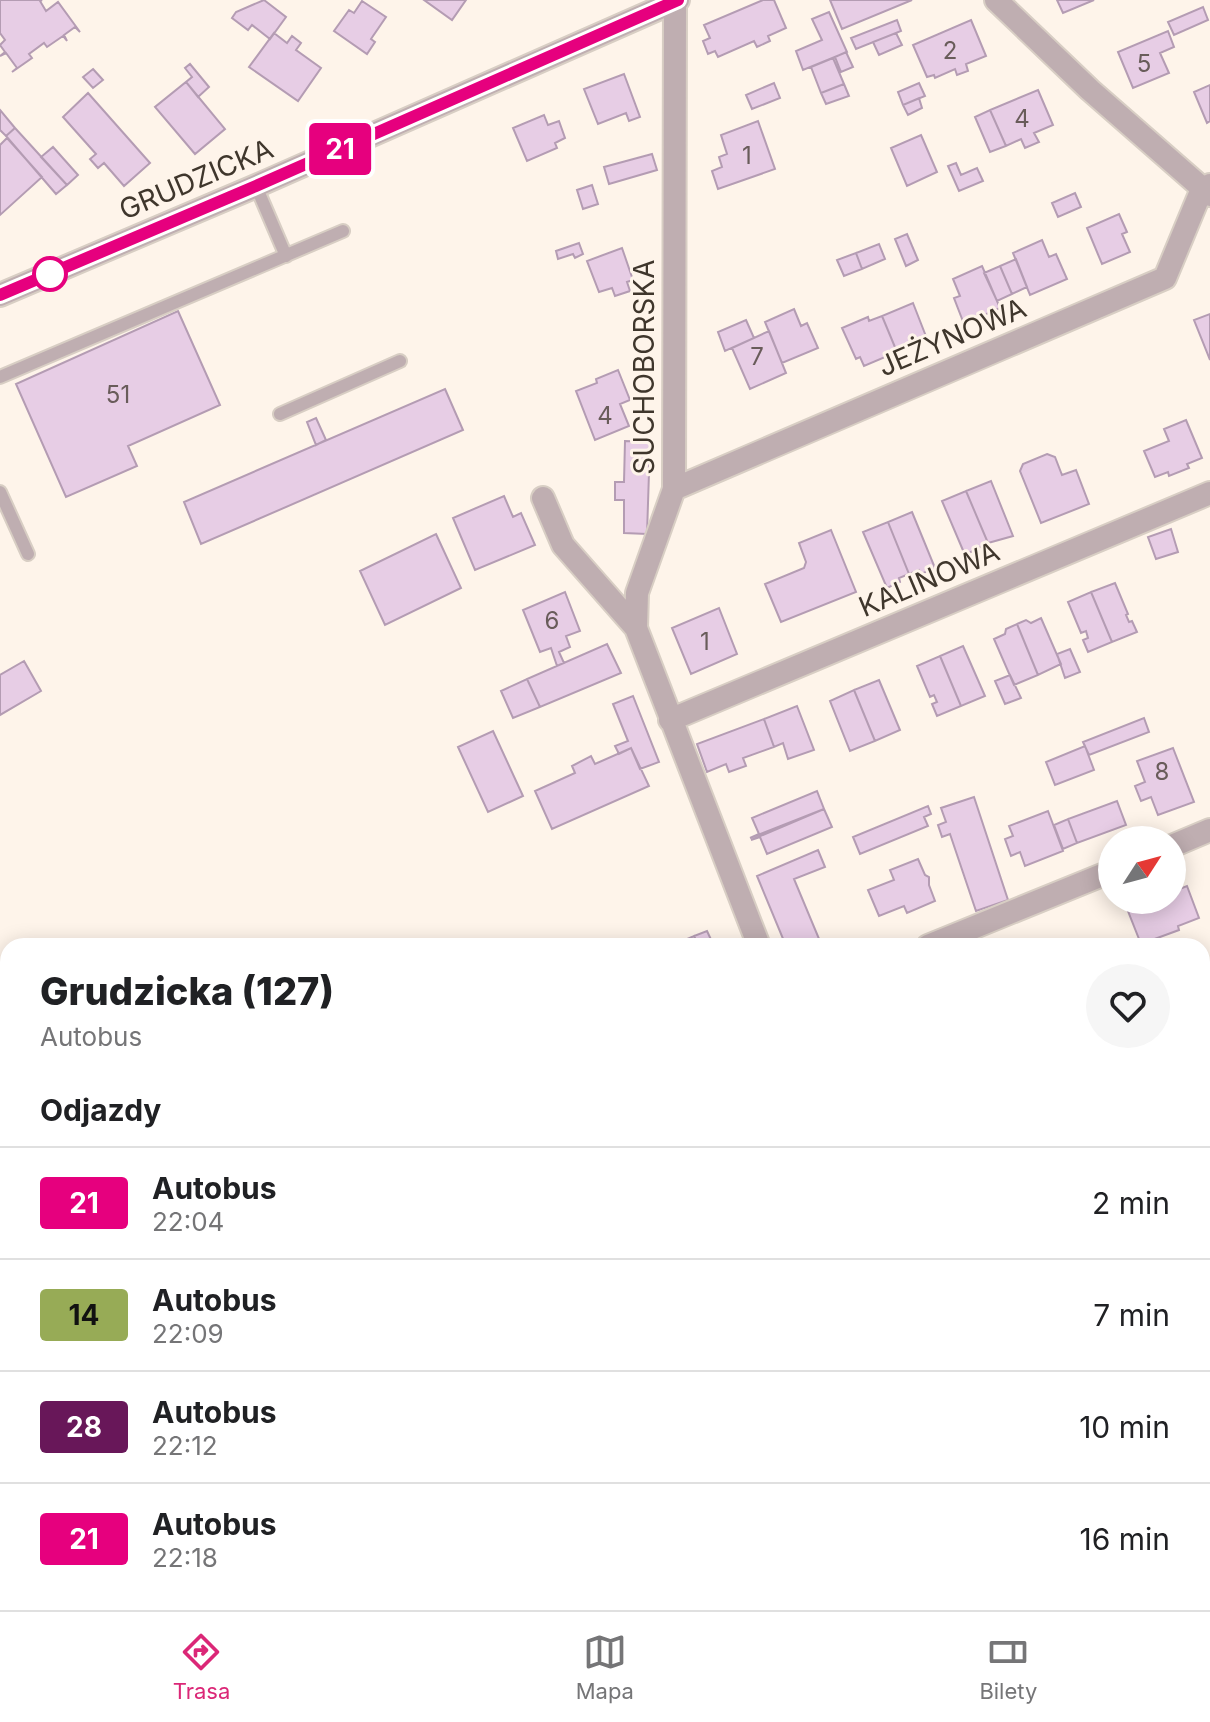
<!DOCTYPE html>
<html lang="pl">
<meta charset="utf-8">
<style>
body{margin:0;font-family:Inter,sans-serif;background:#f6f6f6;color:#202124;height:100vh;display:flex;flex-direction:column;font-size:30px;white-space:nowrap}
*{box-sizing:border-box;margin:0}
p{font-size:26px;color:#757577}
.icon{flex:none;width:44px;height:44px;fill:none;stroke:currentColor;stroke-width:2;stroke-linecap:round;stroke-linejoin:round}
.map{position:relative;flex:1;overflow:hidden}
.drawer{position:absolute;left:0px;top:938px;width:1210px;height:672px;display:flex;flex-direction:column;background:#fff;border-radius:24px 24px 0 0;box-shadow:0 4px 20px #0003}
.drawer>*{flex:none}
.badge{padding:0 16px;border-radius:6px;font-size:28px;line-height:52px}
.needle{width:52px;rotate:54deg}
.fabs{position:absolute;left:1098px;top:826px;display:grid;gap:16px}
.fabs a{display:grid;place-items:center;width:88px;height:88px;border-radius:50%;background:#fff;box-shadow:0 4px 20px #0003;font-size:40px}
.map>.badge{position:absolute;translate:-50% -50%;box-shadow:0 0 0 4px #fff}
h2{padding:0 40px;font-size:30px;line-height:72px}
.round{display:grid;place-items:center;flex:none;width:84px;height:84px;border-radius:42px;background:#f6f6f6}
.head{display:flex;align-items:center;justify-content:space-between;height:136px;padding:0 40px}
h1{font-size:38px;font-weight:800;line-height:60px}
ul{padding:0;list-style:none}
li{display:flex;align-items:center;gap:24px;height:112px;padding:0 40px;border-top:2px solid #e0e0e0}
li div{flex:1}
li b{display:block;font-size:30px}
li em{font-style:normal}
li .badge{min-width:88px;font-weight:700;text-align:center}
.tabs{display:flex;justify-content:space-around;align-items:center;height:112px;border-top:2px solid #e0e0e0;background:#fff;font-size:22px;color:#757577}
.tabs a{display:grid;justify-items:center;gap:4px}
.tabs .active{color:#db2777}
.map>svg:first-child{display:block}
.green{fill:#aed1bf}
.building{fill:#e7cde5;stroke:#b49cb3;stroke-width:2}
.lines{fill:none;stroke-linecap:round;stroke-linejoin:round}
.service-casing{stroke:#d8cec4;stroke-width:16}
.minor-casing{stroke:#d8cec4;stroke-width:26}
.tertiary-casing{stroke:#d8cec4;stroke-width:26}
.service{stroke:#bfaeb1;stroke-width:12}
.minor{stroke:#bfaeb1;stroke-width:22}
.tertiary{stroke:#bfaeb1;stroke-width:22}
.line-casing{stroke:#fff;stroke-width:18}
.line{stroke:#e6007e;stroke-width:12}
.stop-dot{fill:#fff;stroke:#e6007e;stroke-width:4}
.labels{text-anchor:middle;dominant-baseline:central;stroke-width:6;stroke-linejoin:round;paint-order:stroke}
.number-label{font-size:24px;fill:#695c5a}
.street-label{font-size:28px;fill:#3f362c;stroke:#fef4ea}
</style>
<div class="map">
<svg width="1210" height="1610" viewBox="0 0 1210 1610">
<rect width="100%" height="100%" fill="#fef4ea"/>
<path class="green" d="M1210,1562V1610H1110L1143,1602H1202V1569Z"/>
<path class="building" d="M0,0H42L40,1L46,11L58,2L80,32L75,27L64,35L67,41L63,36L47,47L44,43L29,54L32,58L12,72L17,68L6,53L0,56L5,52L0,45L5,40L0,33Z
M264,0L286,17L270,39L252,25L248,30L232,18L236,12Z
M424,0H466L452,20Z
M763,0H774L786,28L768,36L770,41L757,47L754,41L718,57L715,51L708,54L703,41L710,38L704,25Z
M830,0H912L842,29Z
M1057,0H1094L1063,13Z
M362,1L386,17L371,39L375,42L367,54L334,31L349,10L354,13Z
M1203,7L1208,20L1174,35L1168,22Z
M829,12L847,52L803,70L796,51L822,40L812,19Z
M897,20L901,31L856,49L851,38Z
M971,20L986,56L966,64L968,71L957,75L955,69L935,78L934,75L927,77L913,45Z
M1168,31L1174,47L1160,53L1169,73L1133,88L1118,52Z
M274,33L287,43L292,36L301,43L296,50L321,68L298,101L249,67Z
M896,33L902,45L879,55L873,42Z
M846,52L853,67L841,72L835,57Z
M833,58L844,84L821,93L811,67Z
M190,64L209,87L198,97L186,82L192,77L185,68Z
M93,69L103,80L93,88L83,77Z
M624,74L640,117L629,121L626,113L598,124L584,89Z
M186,82L225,129L195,154L155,107Z
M774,83L780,98L752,109L746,95Z
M919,83L925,96L903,105L898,92Z
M844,84L849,96L826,104L821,93Z
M1210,85V121L1207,123L1194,92Z
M1038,90L1053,125L1034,133L1039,142L1025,148L1021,139L1006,146L990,110Z
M88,93L150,163L124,186L104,163L98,168L90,159L96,154L63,117Z
M919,98L922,108L908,115L903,105Z
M0,110L15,128L6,136L0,130Z
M990,110L1006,146L990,152L975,117Z
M544,115L548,125L559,121L565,138L555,143L557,148L527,161L513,128Z
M758,121L775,169L718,189L712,171L722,167L719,157L727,154L721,135Z
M15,128L67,185L56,194L6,136Z
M921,135L937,172L907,186L891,148Z
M7,138L42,177L0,215V145Z
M53,147L78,175L67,185L41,157Z
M652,154L657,170L609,184L604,167Z
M956,163L961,175L977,168L983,181L959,191L948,166Z
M592,185L598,204L583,209L577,190Z
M1075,193L1081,207L1058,217L1052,203Z
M1119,214L1127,232L1122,234L1130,252L1102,264L1087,228Z
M907,234L918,260L906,266L895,239Z
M1042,240L1049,257L1056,254L1067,279L1030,295L1013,253Z
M579,243L583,254L575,258L573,254L558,259L556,251Z
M879,244L885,259L862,269L856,253Z
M622,248L633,280L627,282L630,291L615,296L612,288L599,292L587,261Z
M856,253L862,269L844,276L837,260Z
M1016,259L1027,287L1012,294L1000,266Z
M982,266L1000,308L964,324L954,298L960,296L953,279Z
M1000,266L1012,294L997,301L984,273Z
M913,303L927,339L897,352L882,316Z
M794,309L801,326L807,323L818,348L782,363L765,322Z
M178,311L220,405L128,446L137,466L66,497L16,384Z
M1210,314V360L1194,320Z
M882,316L897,352L864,366L860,357L856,359L842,328L868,317L869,321Z
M746,320L754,338L725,351L718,332Z
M769,331L786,373L750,389L732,348Z
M618,370L630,400L620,404L629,426L595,440L576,391L597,383L596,379Z
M445,389L463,430L201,544L184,502Z
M316,418L326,440L316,445L307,422Z
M1186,420L1202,458L1187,464L1189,468L1169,476L1168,472L1155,477L1144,451L1169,441L1164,429Z
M625,441L650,442L647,534L624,533V500H615V482H624Z
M1047,454L1055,457L1062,475L1076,470L1089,504L1041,523L1020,471L1023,464Z
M991,481L1013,536L988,543L966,491Z
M966,491L988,543L965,555L942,501Z
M504,496L513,517L521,513L535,545L475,570L453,518Z
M912,512L935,568L921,574L919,570L909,574L888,522Z
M888,522L909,574L899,578L900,582L887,588L863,532Z
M1171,529L1178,552L1156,559L1148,537Z
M831,530L856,592L781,622L765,584L804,568L806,562L799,543Z
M436,534L461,588L385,625L360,571Z
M1115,583L1128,614L1126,615L1129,622L1132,621L1137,632L1112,642L1091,592Z
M565,592L580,631L566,636L570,647L559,652L564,663L557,666L551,648L540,652L523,610Z
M1091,592L1112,642L1088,652L1083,640L1088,638L1086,631L1081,633L1068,602Z
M719,608L737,654L691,674L672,628Z
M1041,618L1061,664L1038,675L1017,624L1026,620L1031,623Z
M1017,624L1038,675L1014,685L994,639L1005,634L1006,629Z
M607,644L621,673L540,707L527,679Z
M963,646L985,696L961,706L940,656Z
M1070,649L1080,672L1065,678L1057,654Z
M940,656L961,706L937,716L932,704L937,702L934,695L930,697L917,666Z
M24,661L41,691L0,715V675Z
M1010,675L1021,698L1005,704L995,681Z
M527,679L540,707L513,718L501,691Z
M879,680L900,730L875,741L854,690Z
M854,690L875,741L850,751L830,701Z
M633,696L659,762L640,769L631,748L619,754L615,746L628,741L613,704Z
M797,706L814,750L788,759L783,743L774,747L764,719Z
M1144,718L1149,732L1089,755L1083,742Z
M764,719L774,747L743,758L746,766L729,772L726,764L707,772L697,744Z
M493,731L523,796L488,812L458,747Z
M1085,746L1094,770L1055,785L1046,762Z
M631,748L649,786L552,829L535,791L575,773L572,766L591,756L595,764Z
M1173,748L1194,802L1158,815L1151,797L1141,801L1135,786L1145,782L1137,761Z
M817,791L824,809L750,838L759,834L752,818Z
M974,797L1008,900L976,911L950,834L942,837L938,825L946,822L941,808Z
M1117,801L1126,825L1077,843L1068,819Z
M928,806L931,814L924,817L928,826L860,854L853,837Z
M824,809L832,827L767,854L760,837L751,840Z
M1048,811L1063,851L1025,866L1020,852L1011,856L1005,839L1013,836L1009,826Z
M1068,819L1077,843L1063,849L1054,825Z
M818,850L825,867L794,879L822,946H786L757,876Z
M918,859L925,875L929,877V885L935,901L907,913L904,906L879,916L868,890L894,880L890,870Z
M1187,886L1199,918L1178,926L1179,930L1141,944L1126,906L1143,900H1172V892Z
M707,931L714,946H699L694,936Z
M694,936L699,946H671Z
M1210,995V1036L1202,1038V997Z
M0,1102L8,1111V1168L0,1175Z
M8,1168V1201H7L0,1193V1175Z
M1202,1245L1210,1253V1276L1202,1282Z
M0,1338L8,1347V1419L0,1426Z
M8,1419V1461L0,1451V1426Z
M1204,1458L1210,1466V1487L1202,1494Z
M1210,1487V1521L1202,1528V1494Z
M129,1602H384L374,1610H136Z
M384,1602H452L458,1610H374Z
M934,1602H947L954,1610H924Z"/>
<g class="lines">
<defs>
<path id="service" d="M256,186L286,256
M0,377L343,231
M280,414L400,361
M0,492L28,554
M0,1072L8,1082
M0,1578L8,1587
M21,1602L28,1610
M510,1602L517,1610"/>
<path id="minor" d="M996,0L1090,90L1210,195
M675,1L674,489L637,593L636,628L759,946
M674,489L1165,278L1202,189L1210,185
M543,498L563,545L636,628
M670,720L1210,493
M1172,846L1210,830
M928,946L1112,871
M1202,1105L1210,1102
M1202,1365L1210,1374
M1202,1569L1210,1562
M1050,1602L1092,1610
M1110,1610L1143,1602"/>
<path id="tertiary" d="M0,295L256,186L678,0"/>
</defs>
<use href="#service" class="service-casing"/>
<use href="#minor" class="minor-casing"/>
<use href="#tertiary" class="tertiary-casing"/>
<use href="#service" class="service"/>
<use href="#minor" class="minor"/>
<use href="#tertiary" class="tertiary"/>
</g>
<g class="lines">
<defs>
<path id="line" d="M0,295L256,186L678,0"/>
</defs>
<use href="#line" class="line-casing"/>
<use href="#line" class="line"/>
</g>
<circle class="stop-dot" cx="50" cy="274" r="16"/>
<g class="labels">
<g class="number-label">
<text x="950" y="50">2</text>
<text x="1144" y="63">5</text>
<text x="1022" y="118">4</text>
<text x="747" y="155">1</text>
<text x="757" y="356">7</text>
<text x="118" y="394">51</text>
<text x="605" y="415">4</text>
<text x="552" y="620">6</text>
<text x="705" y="641">1</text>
<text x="1162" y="771">8</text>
</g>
<g class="street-label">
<text transform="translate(196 179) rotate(-23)">GRUDZICKA</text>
<text transform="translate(952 337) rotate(-23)">JEŻYNOWA</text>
<text transform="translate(644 367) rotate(-90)">SUCHOBORSKA</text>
<text transform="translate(929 579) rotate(-23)">KALINOWA</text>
</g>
</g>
</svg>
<div class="fabs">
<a><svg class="needle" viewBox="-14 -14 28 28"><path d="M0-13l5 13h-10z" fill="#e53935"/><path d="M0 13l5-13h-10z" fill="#757577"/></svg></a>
</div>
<b class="badge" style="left:340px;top:149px;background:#e6007e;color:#fff">21</b>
<section class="drawer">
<div class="head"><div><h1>Grudzicka (127)</h1><p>Autobus</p></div><a class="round"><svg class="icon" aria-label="heart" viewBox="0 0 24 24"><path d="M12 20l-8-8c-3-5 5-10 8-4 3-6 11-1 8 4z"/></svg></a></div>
<h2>Odjazdy</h2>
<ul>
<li><span class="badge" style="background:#e6007e;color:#fff">21</span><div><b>Autobus</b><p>22:04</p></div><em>2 min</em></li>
<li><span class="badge" style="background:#97ab56;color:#111">14</span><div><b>Autobus</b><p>22:09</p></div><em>7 min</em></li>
<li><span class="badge" style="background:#681759;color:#fff">28</span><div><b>Autobus</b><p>22:12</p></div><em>10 min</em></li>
<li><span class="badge" style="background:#e6007e;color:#fff">21</span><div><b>Autobus</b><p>22:18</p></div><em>16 min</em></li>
</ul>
</section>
</div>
<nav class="tabs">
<a class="active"><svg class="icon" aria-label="directions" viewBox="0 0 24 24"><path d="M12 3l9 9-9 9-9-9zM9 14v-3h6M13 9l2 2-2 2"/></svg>Trasa</a>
<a><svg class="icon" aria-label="map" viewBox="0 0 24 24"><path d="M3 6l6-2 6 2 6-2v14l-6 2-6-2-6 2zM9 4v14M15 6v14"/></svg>Mapa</a>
<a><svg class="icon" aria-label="tickets" viewBox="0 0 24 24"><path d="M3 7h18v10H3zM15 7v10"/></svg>Bilety</a>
</nav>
